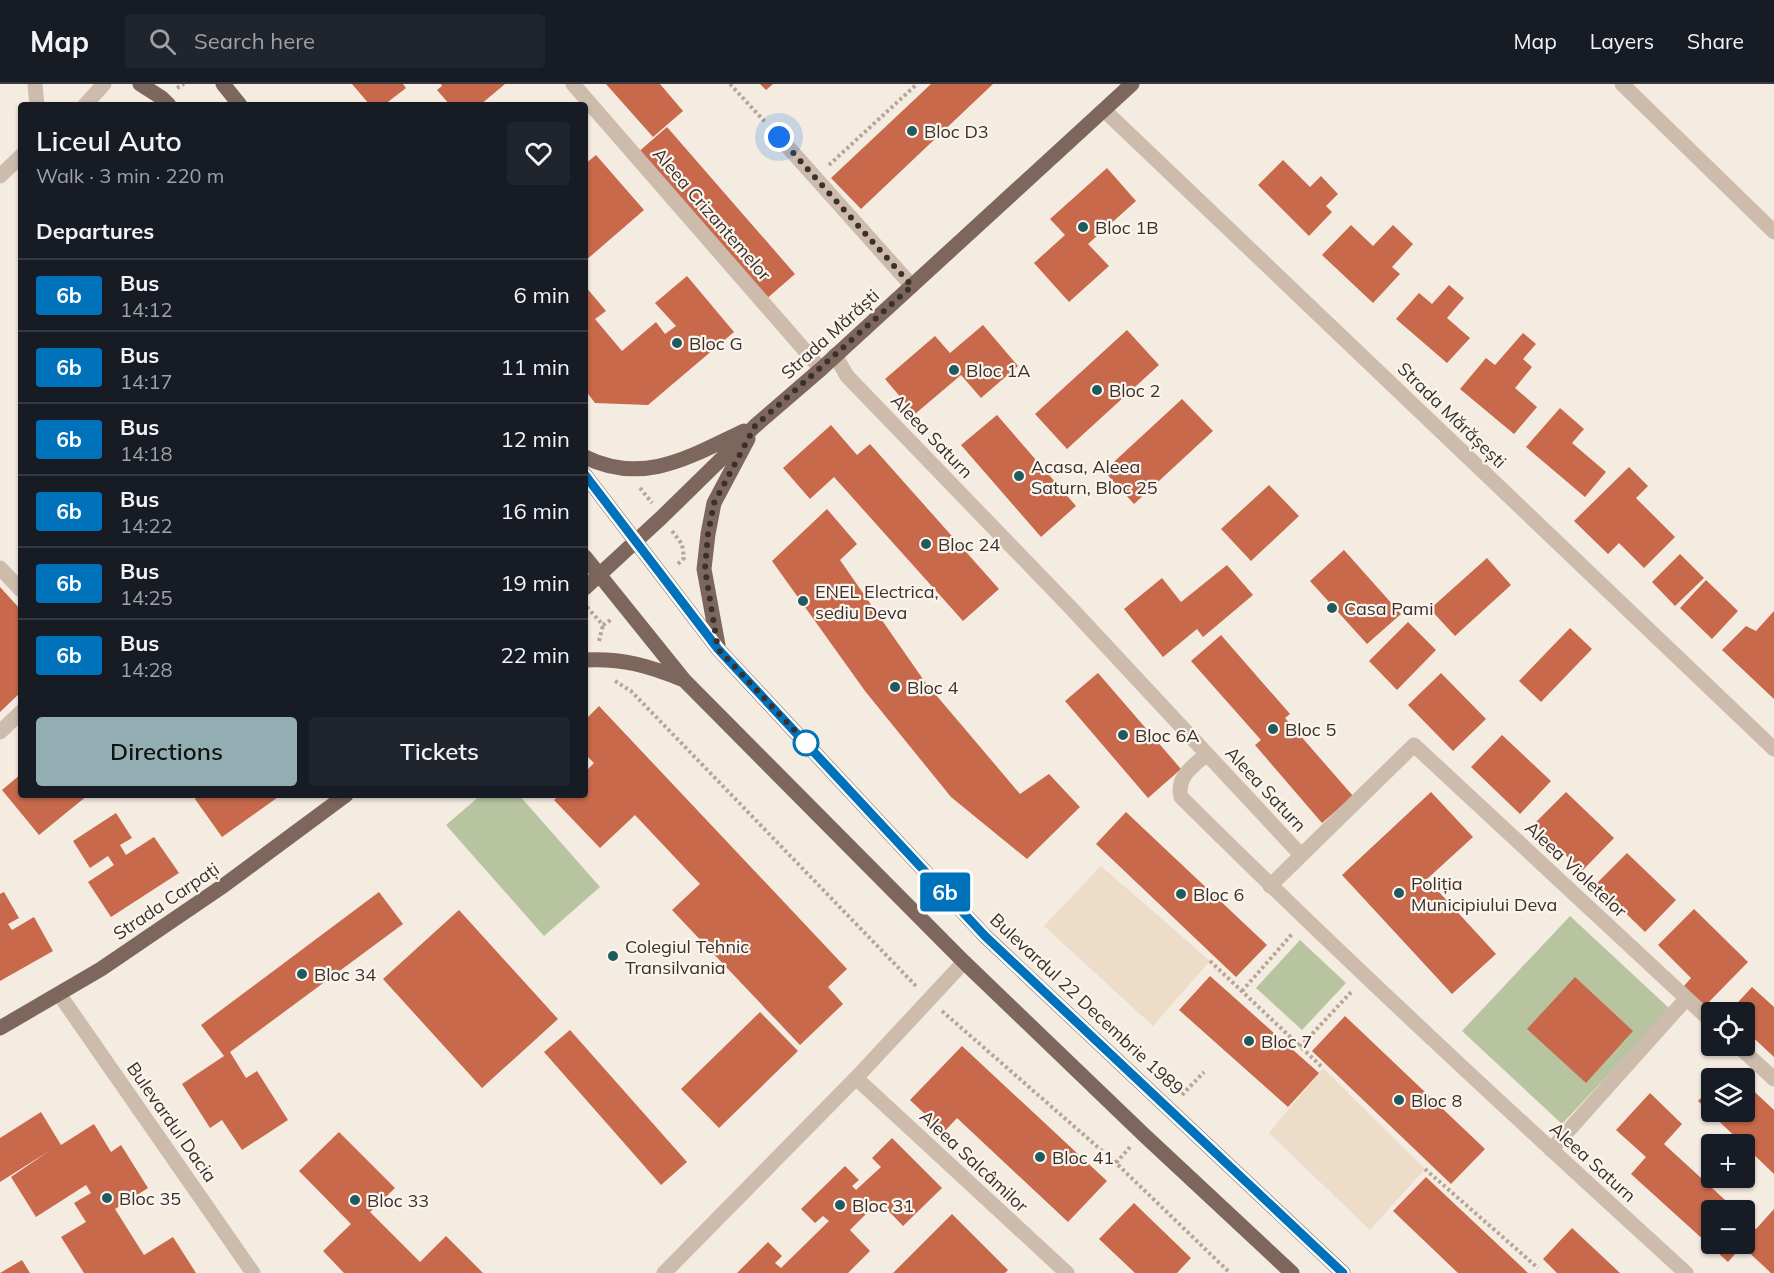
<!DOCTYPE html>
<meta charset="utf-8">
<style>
body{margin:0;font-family:Mulish,sans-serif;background:#20242c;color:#f1f3f6;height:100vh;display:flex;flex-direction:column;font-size:22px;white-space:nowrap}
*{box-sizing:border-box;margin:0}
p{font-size:20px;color:#9ea1a6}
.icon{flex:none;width:33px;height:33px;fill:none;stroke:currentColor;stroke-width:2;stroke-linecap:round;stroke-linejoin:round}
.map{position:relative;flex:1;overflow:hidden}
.sheet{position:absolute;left:18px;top:18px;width:570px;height:696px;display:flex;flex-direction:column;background:#171b24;border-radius:6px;box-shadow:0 2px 4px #0004}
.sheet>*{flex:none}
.badge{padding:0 12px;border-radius:4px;font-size:21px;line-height:39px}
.tools{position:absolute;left:1701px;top:918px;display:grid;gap:12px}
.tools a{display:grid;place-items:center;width:54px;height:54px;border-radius:6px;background:#171b24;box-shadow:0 2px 4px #0004;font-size:30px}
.you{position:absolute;width:30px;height:30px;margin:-15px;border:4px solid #fff;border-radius:50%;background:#1a73e8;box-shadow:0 0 0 9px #1a73e833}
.map>.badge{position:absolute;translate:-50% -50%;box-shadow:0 0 0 3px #fff}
h2{padding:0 18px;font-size:22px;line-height:54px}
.round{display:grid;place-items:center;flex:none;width:63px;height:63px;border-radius:6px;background:#20242c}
.overview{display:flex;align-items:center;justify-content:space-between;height:102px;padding:0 18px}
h1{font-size:28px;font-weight:600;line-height:45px}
.action{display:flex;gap:12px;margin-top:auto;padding:12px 18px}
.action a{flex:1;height:69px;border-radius:6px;background:#92aeb2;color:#111;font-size:24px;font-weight:600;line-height:69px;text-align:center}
.action a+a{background:#20242c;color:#f1f3f6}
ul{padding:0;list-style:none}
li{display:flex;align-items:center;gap:18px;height:72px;padding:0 18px;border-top:2px solid #363941}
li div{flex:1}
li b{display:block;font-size:22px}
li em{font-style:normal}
li .badge{min-width:66px;font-weight:700;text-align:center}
header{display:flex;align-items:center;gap:36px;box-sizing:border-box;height:84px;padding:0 30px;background:#171b24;border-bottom:2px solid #363941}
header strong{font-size:28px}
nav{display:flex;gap:33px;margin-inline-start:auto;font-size:21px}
.search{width:420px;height:54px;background:#20242c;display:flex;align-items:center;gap:15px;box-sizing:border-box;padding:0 21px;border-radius:6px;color:#9ea1a6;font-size:22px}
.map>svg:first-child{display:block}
.green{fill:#b8c4a0}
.plaza{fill:#ecdcc8}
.building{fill:#c8694b}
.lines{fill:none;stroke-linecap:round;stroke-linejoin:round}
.path{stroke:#b9a596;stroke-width:4;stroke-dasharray:3 3;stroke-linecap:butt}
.minor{stroke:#cdbbac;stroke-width:15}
.major{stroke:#7d675c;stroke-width:15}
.line-casing{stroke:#fff;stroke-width:14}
.line{stroke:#0072bc;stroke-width:9}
.walk{stroke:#3b302b;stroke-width:6;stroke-dasharray:0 10.8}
.poi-dot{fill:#1f5a5e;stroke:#fbf5ee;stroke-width:2}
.stop-dot{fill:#fff;stroke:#0072bc;stroke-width:3}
.labels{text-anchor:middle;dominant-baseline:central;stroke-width:4.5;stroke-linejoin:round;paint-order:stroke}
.poi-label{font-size:18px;fill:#3b302b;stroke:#fbf5ee;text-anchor:start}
.street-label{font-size:18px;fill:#3b302b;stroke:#fbf5ee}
</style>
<header>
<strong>Map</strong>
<div class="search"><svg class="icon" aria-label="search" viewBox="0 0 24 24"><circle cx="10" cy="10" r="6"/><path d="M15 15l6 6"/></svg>Search here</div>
<nav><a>Map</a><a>Layers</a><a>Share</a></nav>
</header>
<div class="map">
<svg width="1774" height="1189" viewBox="0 0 1774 1189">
<rect width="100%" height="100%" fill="#f4ebe1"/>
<path class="green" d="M481,711H519L600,803L544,852L446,741Z
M1570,832L1670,925L1562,1040L1462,947Z
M1300,856L1346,899L1302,946L1256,904Z"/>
<path class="plaza" d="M1101,782L1210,877L1153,942L1044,842Z
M1323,984L1425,1085L1370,1146L1269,1049Z"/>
<path class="building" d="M352,0H403L406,4L384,21H370Z
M441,0H505L480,21H450L437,6L442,2Z
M606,0H660L683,27L653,53Z
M760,0H773L766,6Z
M931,0H993L861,125L831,94Z
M667,43L795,190L764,217L636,70Z
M596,71L644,126L585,177V80Z
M1283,76L1310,103L1321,92L1338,110L1326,122L1332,128L1309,152L1258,101Z
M1107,84L1136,117L1088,160L1109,182L1069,218L1034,179L1065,151L1050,135Z
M1351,141L1373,162L1393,141L1413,160L1392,183L1400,190L1373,219L1322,171Z
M687,192L734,248L648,321L595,319L585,306V202L606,227L595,235L622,267L656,238L665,250L676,242L655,219Z
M1449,201L1464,214L1447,234L1470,254L1447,279L1396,235L1419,209L1432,220Z
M983,241L1018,282L981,314L961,291L915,330L885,295L935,252L950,269Z
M1127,246L1159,281L1067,365L1035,330Z
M1523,249L1536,260L1523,275L1532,283L1515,304L1537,323L1514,350L1460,305L1486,274L1495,281Z
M1182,315L1213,347L1134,420L1104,387Z
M1560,324L1584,345L1572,359L1606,388L1585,413L1526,363Z
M997,331L1076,422L1041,453L961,361Z
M831,341L857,371L870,360L999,505L963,537L834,393L810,415L783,384Z
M1629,383L1648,402L1636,414L1675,453L1644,484L1619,459L1608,470L1574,437Z
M1269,401L1299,432L1251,477L1221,445Z
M827,425L857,460L840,476L925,598L1020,710L1049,690L1080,723L1027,775L951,713L865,607L772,477Z
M1344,466L1401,530L1367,560L1310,497Z
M1680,470L1704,494L1675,522L1652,498Z
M1487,474L1511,501L1455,552L1430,525Z
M1227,481L1253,511L1203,553L1197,545L1163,573L1124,525L1162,494L1181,518Z
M1706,496L1738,527L1712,555L1680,524Z
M0,503L21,526V608L0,628Z
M1774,527V615L1722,566L1746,542L1756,547Z
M1408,538L1436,566L1397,606L1369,577Z
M1570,544L1592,565L1541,618L1519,597Z
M1221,551L1290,630L1285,634L1353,712L1322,739L1255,661L1261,656L1191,577Z
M1098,589L1181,685L1148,714L1065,617Z
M1441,589L1486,635L1453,667L1408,621Z
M599,622L847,885L828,903L843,920L800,961L672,826L700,800L635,731L600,764L554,716L560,711H585V688L594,679L585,670V636Z
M1502,651L1551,697L1520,730L1471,683Z
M21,690V711H88L39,751L2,706Z
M1431,708L1473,753L1427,795L1496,870L1452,910L1342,791Z
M1566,708L1614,754L1582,787L1534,740Z
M200,711H281L222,753L195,715Z
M1126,728L1267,861L1236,893L1096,760Z
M116,729L132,754L120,761L126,771L154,753L179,789L111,833L88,798L114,781L108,772L90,784L73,757Z
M1627,769L1676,816L1645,848L1596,800Z
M4,808L19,834L8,840L12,846L34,833L53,867L0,897V810Z
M379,808L403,840L230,968L246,994L257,987L288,1036L242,1066L222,1036L210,1044L182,1000L224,972L201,941Z
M1694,825L1748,878L1705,922L1684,902L1691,894L1658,861Z
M459,826L558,935L482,1004L383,895Z
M1210,892L1319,989L1288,1023L1179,926Z
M1575,893L1633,947L1586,999L1527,945Z
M1752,903L1774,923V973L1744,945V928H1729Z
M760,928L798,967L719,1044L681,1005Z
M1345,932L1485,1065L1451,1100L1312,967Z
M570,946L687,1078L661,1101L544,968Z
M962,962L1107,1097L1068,1138L957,1034L944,1048L910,1016Z
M1729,984L1741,994H1719Z
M1744,998L1774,1026V1090L1698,1017L1712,1003V1028H1744Z
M1650,1009L1682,1040L1664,1060L1736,1126H1712V1160H1744V1134L1756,1145L1774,1125V1189H1771L1742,1162L1728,1178L1631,1090L1646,1073L1616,1046Z
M41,1028L61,1061L94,1040L111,1068L121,1061L148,1104L115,1125L144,1171L173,1153L196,1189H84L61,1153L86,1138L74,1119L91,1109L86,1101L36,1133L11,1093L49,1067L0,1098V1054Z
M339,1048L395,1104L370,1128L420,1178L446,1152L483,1189H344L323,1167L351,1140L299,1087Z
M892,1054L942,1104L903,1142L879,1117L850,1146L870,1167L848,1189H737L768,1158L782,1172L775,1179L781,1184L829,1137L823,1132L815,1139L801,1125L845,1082L859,1096L852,1102L856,1106L881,1083L872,1074Z
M1426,1093L1528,1189H1458L1393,1127Z
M1134,1119L1191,1174L1177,1189H1135L1099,1155Z
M952,1130L1008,1186L1005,1189H893Z
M1572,1144L1620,1189H1557L1543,1175Z
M22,1176L30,1189H0Z"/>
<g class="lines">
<path class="path" d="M730,0L766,39
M177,4L184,0
M829,81L917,0
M640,404L652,419
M672,447L682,460L684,474L677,481
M587,523L603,541L612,535
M599,557L603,541
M615,597L631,607L917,903
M1210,877L1323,984
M1242,907L1293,849
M942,927L1116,1079
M1300,963L1353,906
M1182,1011L1204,988
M1130,1063L1116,1079L1230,1189
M1425,1085L1538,1184"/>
<path class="minor" d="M35,0L37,21
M573,0L821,285
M1622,0L1774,148
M85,21L104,0
M1104,26L1774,665
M779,53L912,202
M0,92L21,72
M835,271L847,292L1070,523L1301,771
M0,484L21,506
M0,648L21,628
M1207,670C1193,682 1176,693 1181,713C1345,876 1515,1033 1686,1189
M1270,802L1414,661L1712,938
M59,910L253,1189
M1738,962L1774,995
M856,994L1067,1189
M1551,1066L1686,915
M664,1189L856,994L964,878"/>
<path class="major" d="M140,0L162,14L169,21
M223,0L240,21
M585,373C644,402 691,372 744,347
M585,391L718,565L985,852L1343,1189
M585,473L684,596L964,878L1143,1050L1292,1189
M585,504L662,433L755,342L821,285L1132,0
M718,561L704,485L708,450L714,419L748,355
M585,576C623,574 649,582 684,596
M0,944L101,885L223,802L346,711"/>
</g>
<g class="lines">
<defs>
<path id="line" d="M585,391L718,565L985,852L1343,1189"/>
</defs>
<use href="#line" class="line-casing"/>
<use href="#line" class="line"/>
<path class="walk" d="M779,53L912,202L755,342L714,419L708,450L705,485L718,565L813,666L806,659"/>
</g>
<g class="poi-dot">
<circle cx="912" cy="47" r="6"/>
<circle cx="1083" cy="143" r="6"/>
<circle cx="677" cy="259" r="6"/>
<circle cx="954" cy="286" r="6"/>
<circle cx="1097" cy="306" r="6"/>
<circle cx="1019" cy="392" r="6"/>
<circle cx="926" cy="460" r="6"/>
<circle cx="803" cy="517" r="6"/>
<circle cx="1332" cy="524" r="6"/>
<circle cx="895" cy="603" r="6"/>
<circle cx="1273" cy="645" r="6"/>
<circle cx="1123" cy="651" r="6"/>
<circle cx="1399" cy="809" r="6"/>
<circle cx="1181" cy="810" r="6"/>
<circle cx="613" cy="872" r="6"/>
<circle cx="302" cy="890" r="6"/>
<circle cx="1249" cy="957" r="6"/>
<circle cx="1399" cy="1016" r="6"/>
<circle cx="1040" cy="1073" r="6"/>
<circle cx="107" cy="1114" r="6"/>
<circle cx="355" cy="1116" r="6"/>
<circle cx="840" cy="1121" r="6"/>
</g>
<circle class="stop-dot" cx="806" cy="659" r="12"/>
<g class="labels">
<g class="poi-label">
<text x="924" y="47">Bloc D3</text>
<text x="1095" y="143">Bloc 1B</text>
<text x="689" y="259">Bloc G</text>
<text x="966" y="286">Bloc 1A</text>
<text x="1109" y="306">Bloc 2</text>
<text x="1031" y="382">Acasa, Aleea<tspan x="1031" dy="21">Saturn, Bloc 25</tspan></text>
<text x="938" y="460">Bloc 24</text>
<text x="815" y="507">ENEL Electrica,<tspan x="815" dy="21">sediu Deva</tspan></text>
<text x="1344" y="524">Casa Pami</text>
<text x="907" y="603">Bloc 4</text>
<text x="1285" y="645">Bloc 5</text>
<text x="1135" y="651">Bloc 6A</text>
<text x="1411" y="799">Poliția<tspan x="1411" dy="21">Municipiului Deva</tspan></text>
<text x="1193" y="810">Bloc 6</text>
<text x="625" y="862">Colegiul Tehnic<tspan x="625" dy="21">Transilvania</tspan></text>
<text x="314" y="890">Bloc 34</text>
<text x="1261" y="957">Bloc 7</text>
<text x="1411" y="1016">Bloc 8</text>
<text x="1052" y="1073">Bloc 41</text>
<text x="119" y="1114">Bloc 35</text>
<text x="367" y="1116">Bloc 33</text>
<text x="852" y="1121">Bloc 31</text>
</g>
<g class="street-label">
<text transform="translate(712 130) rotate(49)">Aleea Crizantemelor</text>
<text transform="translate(830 250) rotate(-42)">Strada Mărăști</text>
<text transform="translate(1452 331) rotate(44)">Strada Mărășești</text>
<text transform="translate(932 352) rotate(46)">Aleea Saturn</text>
<text transform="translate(1266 705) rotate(47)">Aleea Saturn</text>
<text transform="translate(1576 785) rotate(43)">Aleea Violetelor</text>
<text transform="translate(166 817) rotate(-34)">Strada Carpați</text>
<text transform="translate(1087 920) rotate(43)">Bulevardul 22 Decembrie 1989</text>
<text transform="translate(172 1038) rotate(55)">Bulevardul Dacia</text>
<text transform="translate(974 1077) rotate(43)">Aleea Salcâmilor</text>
<text transform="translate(1593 1078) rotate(42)">Aleea Saturn</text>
</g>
</g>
</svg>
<div class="tools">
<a><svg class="icon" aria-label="locate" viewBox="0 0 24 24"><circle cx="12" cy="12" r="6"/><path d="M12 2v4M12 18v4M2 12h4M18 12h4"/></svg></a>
<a><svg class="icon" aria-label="layers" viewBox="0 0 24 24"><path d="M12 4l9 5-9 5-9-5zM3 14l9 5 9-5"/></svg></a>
<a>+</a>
<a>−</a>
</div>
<div class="you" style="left:779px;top:53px"></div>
<b class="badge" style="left:945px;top:808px;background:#0072bc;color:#fff">6b</b>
<section class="sheet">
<div class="overview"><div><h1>Liceul Auto</h1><p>Walk · 3 min · 220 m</p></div><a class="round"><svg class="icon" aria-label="heart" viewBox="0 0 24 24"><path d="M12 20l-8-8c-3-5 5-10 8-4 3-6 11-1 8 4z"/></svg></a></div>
<h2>Departures</h2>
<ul>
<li><span class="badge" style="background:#0072bc;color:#fff">6b</span><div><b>Bus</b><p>14:12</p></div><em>6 min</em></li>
<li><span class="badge" style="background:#0072bc;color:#fff">6b</span><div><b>Bus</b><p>14:17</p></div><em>11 min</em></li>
<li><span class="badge" style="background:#0072bc;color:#fff">6b</span><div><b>Bus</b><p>14:18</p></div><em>12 min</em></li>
<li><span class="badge" style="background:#0072bc;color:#fff">6b</span><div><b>Bus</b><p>14:22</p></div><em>16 min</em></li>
<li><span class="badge" style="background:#0072bc;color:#fff">6b</span><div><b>Bus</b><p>14:25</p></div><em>19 min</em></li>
<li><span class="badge" style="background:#0072bc;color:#fff">6b</span><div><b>Bus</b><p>14:28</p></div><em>22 min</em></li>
</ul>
<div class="action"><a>Directions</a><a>Tickets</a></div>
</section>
</div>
